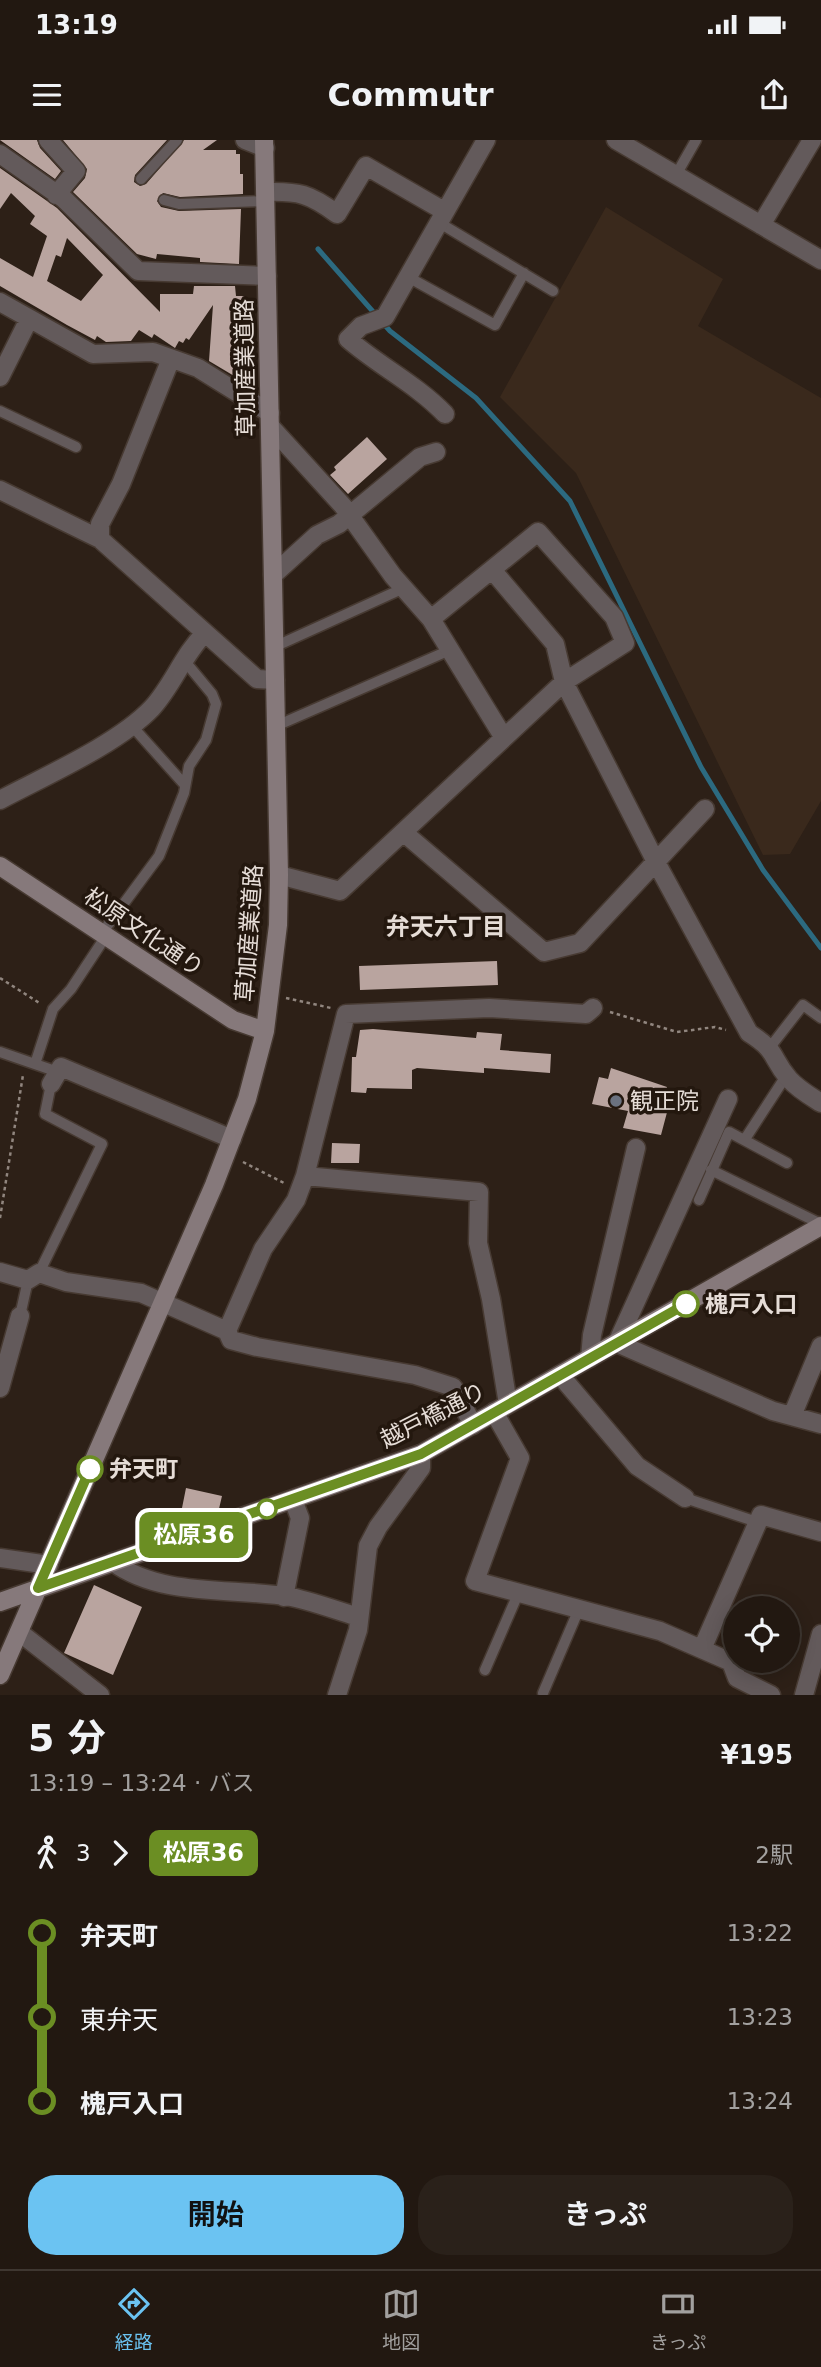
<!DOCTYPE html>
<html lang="ja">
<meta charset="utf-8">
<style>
body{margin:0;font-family:"DejaVu Sans","Noto Sans JP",sans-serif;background:#2a211a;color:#f1f3f6;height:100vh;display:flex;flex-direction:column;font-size:26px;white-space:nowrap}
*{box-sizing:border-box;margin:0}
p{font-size:23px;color:#a2a09f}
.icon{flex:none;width:38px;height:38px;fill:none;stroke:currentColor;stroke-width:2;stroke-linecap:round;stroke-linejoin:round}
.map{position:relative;height:1555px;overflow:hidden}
.details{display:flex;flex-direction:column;background:#221811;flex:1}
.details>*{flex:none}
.badge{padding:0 14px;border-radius:10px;font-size:24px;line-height:46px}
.controls{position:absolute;left:723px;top:1456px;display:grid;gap:14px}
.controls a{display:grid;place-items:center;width:77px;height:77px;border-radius:50%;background:#221811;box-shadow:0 4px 18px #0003,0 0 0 2px #3f3731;font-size:35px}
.map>.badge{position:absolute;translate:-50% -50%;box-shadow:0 0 0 4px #fff}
.legs{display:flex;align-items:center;gap:10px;height:77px;padding:0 28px;font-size:23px}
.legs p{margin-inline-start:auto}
.overview{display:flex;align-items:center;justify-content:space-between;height:119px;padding:0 28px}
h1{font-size:38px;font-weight:700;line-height:52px}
.button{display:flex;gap:14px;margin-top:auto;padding:14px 28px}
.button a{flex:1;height:80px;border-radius:28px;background:#6bc3f2;color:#111;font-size:28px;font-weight:700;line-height:80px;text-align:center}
.button a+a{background:#2a211a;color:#f1f3f6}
ul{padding:0 28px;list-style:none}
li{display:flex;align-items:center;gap:24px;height:84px;font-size:26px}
li i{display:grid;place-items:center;width:10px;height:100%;margin:0 9px;background:currentColor}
li i::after{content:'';width:18px;height:18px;margin:-9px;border:5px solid;border-radius:50%;background:#221811}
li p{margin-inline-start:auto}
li:first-child i{background:linear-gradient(#0000 50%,currentColor 0)}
li:last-child i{background:linear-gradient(currentColor 50%,#0000 0)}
.status{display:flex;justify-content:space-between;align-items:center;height:49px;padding:0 35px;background:#221811;direction:ltr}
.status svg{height:19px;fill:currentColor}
header{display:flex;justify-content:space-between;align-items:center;height:91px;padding:0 28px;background:#221811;font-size:32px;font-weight:700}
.dock{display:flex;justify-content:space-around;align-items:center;height:98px;border-top:2px solid #3f3731;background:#221811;font-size:19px;color:#a2a09f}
.dock a{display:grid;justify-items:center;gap:4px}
.dock .active{color:#6bc3f2}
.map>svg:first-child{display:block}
.built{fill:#3a291c}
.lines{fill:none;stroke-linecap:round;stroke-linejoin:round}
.stream{stroke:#2c6a80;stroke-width:5}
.building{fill:#b9a49f;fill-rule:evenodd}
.lane-casing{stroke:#473a32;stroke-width:13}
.street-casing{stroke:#473a32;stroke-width:21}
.secondary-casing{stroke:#473a32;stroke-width:21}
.path{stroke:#91867f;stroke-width:2.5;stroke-dasharray:3.5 3.5;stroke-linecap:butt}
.lane{stroke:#635a5b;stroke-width:10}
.street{stroke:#635a5b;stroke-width:18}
.secondary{stroke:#86797b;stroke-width:18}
.line-1-casing{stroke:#fff;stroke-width:16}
.line-1{stroke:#6b8e23;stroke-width:10}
.worship-dot{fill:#6b7280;stroke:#23170e;stroke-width:2.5}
.stop-1-dot{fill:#fff;stroke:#6b8e23;stroke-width:3.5}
.labels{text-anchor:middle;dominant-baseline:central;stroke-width:7;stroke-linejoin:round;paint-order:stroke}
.street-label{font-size:23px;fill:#e6ddd7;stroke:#23170e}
.poi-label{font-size:23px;fill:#e6ddd7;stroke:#23170e;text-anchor:start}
.stop-label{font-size:23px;font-weight:bold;fill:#e6ddd7;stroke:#23170e;text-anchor:start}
.neighbourhood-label{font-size:24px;font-weight:bold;fill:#e6ddd7;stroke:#23170e}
</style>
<div class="status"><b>13:19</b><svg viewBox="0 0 49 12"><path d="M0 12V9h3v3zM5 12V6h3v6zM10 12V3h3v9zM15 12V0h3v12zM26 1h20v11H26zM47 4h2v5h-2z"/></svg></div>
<header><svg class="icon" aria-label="menu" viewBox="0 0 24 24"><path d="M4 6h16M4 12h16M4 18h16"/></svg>Commutr<svg class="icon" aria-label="share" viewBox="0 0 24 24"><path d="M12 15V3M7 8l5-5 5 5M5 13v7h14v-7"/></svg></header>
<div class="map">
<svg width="821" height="1555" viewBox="0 0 821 1555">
<rect width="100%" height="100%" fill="#2d2017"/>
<path class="built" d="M606,67L723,139L698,186L821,258V661L790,714L763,715L576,333L500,257Z"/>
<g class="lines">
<path class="stream" d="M318,109L390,191L476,258L570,361L701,627L763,730L821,808"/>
</g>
<path class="building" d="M0,0H37L40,8L61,31L55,39Z
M63,0H167L135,35L134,42L140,46L146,44L184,0H217L203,10H236V14H240V34H243V54L180,57L163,53L157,61L161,67L179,71L241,69L239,124L200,122V118L157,114L156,119L137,114L73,52L85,38L87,29Z
M0,28L57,68L160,172V154H193L194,146H235L236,156H245L246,243L209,221L213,165L189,200L186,198L183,203L179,201L175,208L154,194L152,198L139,190L131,201L106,202L97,196L95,200L67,185L0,146V118L33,137L47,96L30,84L35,76L11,53L0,69ZM67,98L103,135L81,161L47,141L56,115L61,117Z
M367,297L387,319L348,354L330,335L336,330L334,327Z
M497,821L498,845L360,850L359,826Z
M373,889L476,898L477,892L502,894L500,910L551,914L550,933L484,928V933L417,928L412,930V949L367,948L366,953L351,952L352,917H356L360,890Z
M611,928L667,947L664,959L670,961L661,995L623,988L628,971L592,964L599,937L608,939Z
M332,1003L360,1004L359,1023H331Z
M186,1348L222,1356L218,1373L182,1368Z
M94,1445L142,1467L113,1535L64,1513Z"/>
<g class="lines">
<defs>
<path id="lane" d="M676,35L696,0
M141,39L177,0
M164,60L179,64L266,61
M438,82L553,151
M408,137L495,185L524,133
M0,271L76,307
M274,507L404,448
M132,586L184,644
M276,586L450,510
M102,793L159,716L184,653L189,626L206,600L216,564L212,554L183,519
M771,906L803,865L821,878
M0,912L58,932
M35,924L53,869L71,849L106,796
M745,999L786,936
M711,1030L821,1084
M699,1060L729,992L787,1023
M39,1133L102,1004L45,974L51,944
M20,1176L28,1140
M685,1358L757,1382
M485,1530L518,1454
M543,1553L579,1469"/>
<path id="street" d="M48,0L76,31L56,55
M245,0L265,8
M616,0L821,120
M0,14L64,59L138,131L267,136
M266,52C299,51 310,54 337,74L366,26L444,71
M761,85L812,0
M0,162L93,214L153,212L198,228L270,273
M0,237L29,179
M445,274C416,244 379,226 348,199L361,186L385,177L486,0
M270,286L343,366L393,436L431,479L504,598
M0,350L100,399L257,539L275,540
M100,399V384L121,344L170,221
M493,431L555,504L564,542L657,724L749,893C779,912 770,917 789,939C798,949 810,956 821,963
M273,435L317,395L339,384L420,317L436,312
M0,660C45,636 118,604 152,568C173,545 183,515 205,493
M403,692L544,812L580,803L705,669
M279,735L340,751L564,542L625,503L614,477L538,392L431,479
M51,944L61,927L232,999
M728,959L617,1203L773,1271L821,1284
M305,1036L479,1052L478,1103L491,1159L508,1264
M0,1132L28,1140L39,1133L66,1142L141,1153L227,1191
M590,1218L592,1195L636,1008
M560,1235L637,1326L685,1358
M0,1248L20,1176
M494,1272L520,1318L475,1441L660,1491L731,1522L737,1538L771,1555
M792,1276L821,1206
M473,1285L453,1247L415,1235L257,1207L231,1200L227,1191L263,1109L296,1060L305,1036L346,874L489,868L586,874L593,868
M0,1418L49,1425
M113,1422C162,1458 234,1447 291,1457C314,1462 336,1470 358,1477
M284,1457L300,1378L293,1360
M19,1492L100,1555
M702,1509L761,1375L821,1392
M337,1555L358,1490L368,1406L378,1387L421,1328V1314
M804,1555L821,1494"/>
<path id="secondary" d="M0,726L233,880L265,891
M0,1462L421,1314L821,1086
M0,1535L214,1045L247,959L265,891L278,785L279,735L264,0"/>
</defs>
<use href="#lane" class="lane-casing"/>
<use href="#street" class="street-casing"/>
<use href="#secondary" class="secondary-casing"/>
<path class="path" d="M0,838L41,864
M286,858L331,868
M610,872L677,892L715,887L726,890
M243,1022L284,1043
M0,1078L23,935"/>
<use href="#lane" class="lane"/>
<use href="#street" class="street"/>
<use href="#secondary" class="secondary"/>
</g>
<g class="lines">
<defs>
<path id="line-1" d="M90,1329L38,1448L421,1314L686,1164"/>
</defs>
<use href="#line-1" class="line-1-casing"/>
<use href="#line-1" class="line-1"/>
</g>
<circle class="worship-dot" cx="616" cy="961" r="7"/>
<g class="stop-1-dot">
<circle cx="686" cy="1164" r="12"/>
<circle cx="90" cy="1329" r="12"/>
<circle cx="267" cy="1369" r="9"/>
</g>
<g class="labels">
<g class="street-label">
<text transform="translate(245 228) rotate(-91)">草加産業道路</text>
<text transform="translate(144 792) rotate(34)">松原文化通り</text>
<text transform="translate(249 793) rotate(-86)">草加産業道路</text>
<text transform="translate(433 1275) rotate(-27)">越戸橋通り</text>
</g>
<g class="poi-label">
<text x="630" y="961">観正院</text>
</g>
<g class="stop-label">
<text x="705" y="1164">槐戸入口</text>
<text x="109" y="1329">弁天町</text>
</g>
<g class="neighbourhood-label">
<text x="446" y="787">弁天六丁目</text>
</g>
</g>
</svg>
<div class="controls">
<a><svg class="icon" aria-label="locate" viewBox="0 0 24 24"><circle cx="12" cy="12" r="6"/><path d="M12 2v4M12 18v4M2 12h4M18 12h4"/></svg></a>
</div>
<b class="badge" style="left:194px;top:1395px;background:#6b8e23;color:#fff">松原36</b>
</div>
<section class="details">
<div class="overview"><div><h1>5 分</h1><p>13:19 – 13:24 · バス</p></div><b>¥195</b></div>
<div class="legs"><svg class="icon" aria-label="walk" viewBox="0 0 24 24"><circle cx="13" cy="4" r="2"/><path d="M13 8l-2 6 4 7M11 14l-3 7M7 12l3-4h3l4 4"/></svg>3<svg class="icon" aria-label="forward" viewBox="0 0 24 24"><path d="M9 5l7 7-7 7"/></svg><b class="badge" style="background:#6b8e23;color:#fff">松原36</b><p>2駅</p></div>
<ul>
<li><i style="color:#6b8e23"></i><b>弁天町</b><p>13:22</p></li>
<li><i style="color:#6b8e23"></i><span>東弁天</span><p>13:23</p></li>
<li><i style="color:#6b8e23"></i><b>槐戸入口</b><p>13:24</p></li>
</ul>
<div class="button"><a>開始</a><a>きっぷ</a></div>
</section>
<nav class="dock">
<a class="active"><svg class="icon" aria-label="directions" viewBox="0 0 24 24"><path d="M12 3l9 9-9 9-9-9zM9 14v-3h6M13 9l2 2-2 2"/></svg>経路</a>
<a><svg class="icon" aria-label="map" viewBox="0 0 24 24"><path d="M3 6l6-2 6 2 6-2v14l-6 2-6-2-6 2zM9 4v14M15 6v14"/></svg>地図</a>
<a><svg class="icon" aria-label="tickets" viewBox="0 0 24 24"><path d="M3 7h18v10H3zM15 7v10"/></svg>きっぷ</a>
</nav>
